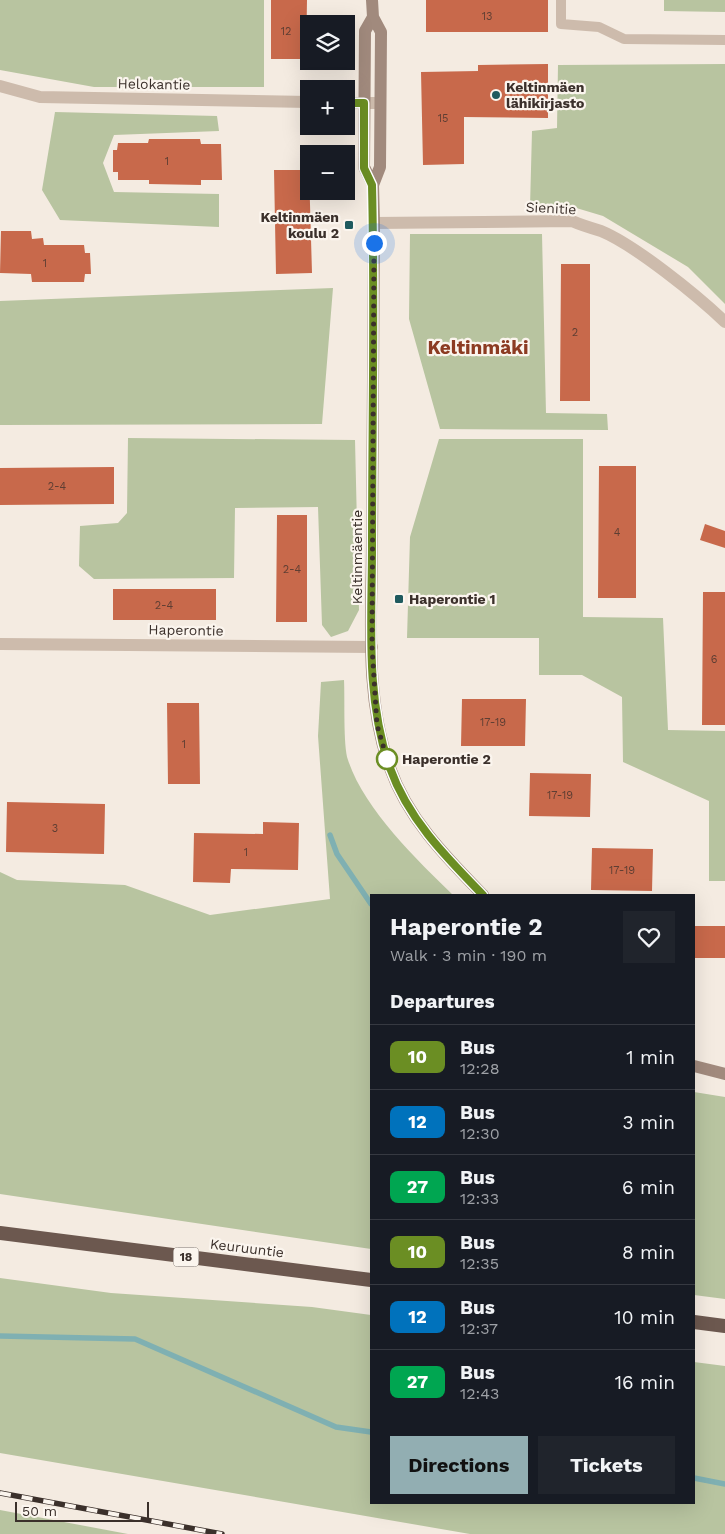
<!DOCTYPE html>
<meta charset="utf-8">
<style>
body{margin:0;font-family:"Work Sans",sans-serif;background:#20242c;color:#f1f3f6;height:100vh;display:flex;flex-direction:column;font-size:19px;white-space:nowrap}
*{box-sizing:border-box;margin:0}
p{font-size:16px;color:#9ea1a6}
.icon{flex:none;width:28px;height:28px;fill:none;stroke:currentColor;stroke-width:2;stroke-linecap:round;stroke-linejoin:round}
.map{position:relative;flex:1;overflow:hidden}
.details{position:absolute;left:370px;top:894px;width:325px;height:610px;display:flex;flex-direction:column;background:#171b24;border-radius:0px;box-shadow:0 5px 20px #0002}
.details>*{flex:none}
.badge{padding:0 10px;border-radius:8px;font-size:18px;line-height:32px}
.tools{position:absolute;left:300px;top:15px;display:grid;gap:10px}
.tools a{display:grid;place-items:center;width:55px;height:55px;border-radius:0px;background:#171b24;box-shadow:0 5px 20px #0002;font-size:25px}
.scale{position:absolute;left:15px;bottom:12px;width:134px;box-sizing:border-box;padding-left:5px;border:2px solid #3b302b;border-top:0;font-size:14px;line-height:18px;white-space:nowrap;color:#3b302b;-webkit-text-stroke:4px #fbf5ee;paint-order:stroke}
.you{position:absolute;width:25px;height:25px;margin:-12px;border:4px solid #fff;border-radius:50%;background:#1a73e8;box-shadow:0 0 0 8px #1a73e833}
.map>.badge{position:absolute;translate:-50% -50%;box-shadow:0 0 0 2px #fff}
h2{padding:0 20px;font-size:19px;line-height:45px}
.round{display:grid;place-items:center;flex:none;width:52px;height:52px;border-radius:0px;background:#20242c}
.overview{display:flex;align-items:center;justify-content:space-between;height:85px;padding:0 20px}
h1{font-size:24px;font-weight:700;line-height:38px}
.cta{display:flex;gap:10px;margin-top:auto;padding:10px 20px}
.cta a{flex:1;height:58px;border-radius:0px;background:#92aeb2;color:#111;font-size:20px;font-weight:700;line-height:58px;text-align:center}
.cta a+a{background:#20242c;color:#f1f3f6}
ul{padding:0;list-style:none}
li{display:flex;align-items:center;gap:15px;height:65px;padding:0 20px;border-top:1px solid #363941}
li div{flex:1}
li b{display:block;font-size:19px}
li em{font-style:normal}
li .badge{min-width:55px;font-weight:700;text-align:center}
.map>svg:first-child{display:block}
.green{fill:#b8c4a0}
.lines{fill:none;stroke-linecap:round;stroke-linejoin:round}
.stream{stroke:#7fb0b2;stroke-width:5.5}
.building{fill:#c8694b}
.service{stroke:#cdbbac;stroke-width:10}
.minor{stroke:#cdbbac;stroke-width:12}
.secondary{stroke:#a18a7d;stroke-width:12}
.trunk{stroke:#6c584f;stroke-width:14}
.rail-casing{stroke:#3b302b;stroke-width:5.5}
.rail{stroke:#fbf5ee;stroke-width:4;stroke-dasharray:11;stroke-linecap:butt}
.line-casing{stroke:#fff;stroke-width:11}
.line{stroke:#6b8e23;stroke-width:8}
.walk{stroke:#3b302b;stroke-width:5;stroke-dasharray:0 9}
.poi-dot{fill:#1f5a5e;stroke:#fbf5ee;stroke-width:2}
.stop-dot{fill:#fff;stroke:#6b8e23;stroke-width:2.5}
.labels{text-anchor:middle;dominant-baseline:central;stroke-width:4.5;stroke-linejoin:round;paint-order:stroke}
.number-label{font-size:11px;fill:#5e3e33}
.shield{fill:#fbf5ee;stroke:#756b66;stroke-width:1}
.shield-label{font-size:12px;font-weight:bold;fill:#3b302b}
.street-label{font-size:14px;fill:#3b302b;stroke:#fbf5ee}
.poi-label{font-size:14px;font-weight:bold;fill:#3b302b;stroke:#fbf5ee;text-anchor:start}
.stop-label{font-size:14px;font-weight:bold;fill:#3b302b;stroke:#fbf5ee;text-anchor:start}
.district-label{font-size:19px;font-weight:bold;fill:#8c3b22;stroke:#fbf5ee}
</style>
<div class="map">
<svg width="725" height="1534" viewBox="0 0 725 1534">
<rect width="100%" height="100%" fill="#f4ebe1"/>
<path class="green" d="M0,0H264V87H94L0,70Z
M664,0H725V12L664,11Z
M725,64V304L688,267L603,216L573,207H530L532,131L557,128L558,65Z
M55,112L217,116L219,131L114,135L103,163L114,192L219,194V227L60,220L42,190Z
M410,234H542L546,413L607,414L608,430L440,429L409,319Z
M333,288L322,424L0,425V301Z
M128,438L355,440L359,610L348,631L331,637L322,625L318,507L235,508L234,578L94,579L79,566L80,526L118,523L127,513Z
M439,439H583V617L663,618L668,730L725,731V881H709V801L623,762L622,697L582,675H539V638H407L410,537Z
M344,680C345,698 343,746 348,760C364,809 417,860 453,895H371V1249L0,1194V872L17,880L125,885L210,915L330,899L318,736L321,682Z
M694,1092L725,1097V1299L694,1295Z
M0,1278L111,1293L312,1307L371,1315V1502H694V1362L725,1366V1534H470L0,1453Z
M0,1510L128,1534H0Z"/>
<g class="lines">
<path class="stream" d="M330,835L337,854L371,904
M0,1336L135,1339L336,1427L371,1432
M694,1478L725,1484"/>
</g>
<path class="building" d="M271,0H307L306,59H271Z
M426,0H548V32H426Z
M548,64V118L464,117V164L423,165L421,72L478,71V65Z
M149,139H200L201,144H221L222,180H201V185L149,184V180H118V172H113V150H117L118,143H148Z
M274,170H309L312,273L276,274Z
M1,231H31L32,239L43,238L44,245H84L85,253H90L91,274H85L84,282H32L31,274L0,273Z
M561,264H590V401H560Z
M599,466H636V598H598Z
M114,467V504L0,505V468Z
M277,515H307V622H276Z
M705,524L725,531V548L700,540Z
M113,589H216V620H113Z
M703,592H725V725H702Z
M462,699H526L525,746H461Z
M167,703H199L200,784H168Z
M530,773L591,774L590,817L529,816Z
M7,802L105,804L104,854L6,852Z
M263,822L299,823L298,870L231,869L230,883L193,882L194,833L263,834Z
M592,848L653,849L652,891L591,890Z
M694,926H725V958H694Z"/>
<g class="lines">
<path class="service" d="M561,0V24L599,27L624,39L725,40"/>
<path class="minor" d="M0,86L40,97L309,102
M346,103H380
M374,223L572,221C581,225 591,228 601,231C635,245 698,296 725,322
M0,644L372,647"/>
<path class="secondary" d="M372,0L373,17L381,32L380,167L373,185
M373,17L365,31L364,167L373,185L374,223C373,329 372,435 372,540C372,616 364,696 390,768C408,819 446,857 483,895
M694,1066L725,1074"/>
<path class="trunk" d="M0,1233L371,1280
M694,1322L725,1326"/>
<defs>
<path id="rail" d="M0,1493L222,1534"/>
</defs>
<use href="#rail" class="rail-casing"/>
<use href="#rail" class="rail"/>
</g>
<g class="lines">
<defs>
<path id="line" d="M346,103H364V168L372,185C375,306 372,427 372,548C372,621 365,697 390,768C408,819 446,857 483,895"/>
</defs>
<use href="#line" class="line-casing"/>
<use href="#line" class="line"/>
<path class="walk" d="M374,243L372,647L377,725L387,759"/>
</g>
<g class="poi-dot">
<circle cx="496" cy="95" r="5"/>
<rect x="344" y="220" width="10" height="10" rx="2.5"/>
<rect x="394" y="594" width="10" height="10" rx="2.5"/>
</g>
<circle class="stop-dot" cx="387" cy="759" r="10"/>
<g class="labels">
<g class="number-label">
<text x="487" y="16">13</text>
<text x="286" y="31">12</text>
<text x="443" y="118">15</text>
<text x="167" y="161">1</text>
<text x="45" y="263">1</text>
<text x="575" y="332">2</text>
<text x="57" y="486">2-4</text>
<text x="617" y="532">4</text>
<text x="292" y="569">2-4</text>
<text x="164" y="605">2-4</text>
<text x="714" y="659">6</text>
<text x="493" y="722">17-19</text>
<text x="184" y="744">1</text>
<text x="560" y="795">17-19</text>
<text x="55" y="828">3</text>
<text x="246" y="852">1</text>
<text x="622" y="870">17-19</text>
</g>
<rect class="shield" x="173.5" y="1247.5" width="25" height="19" rx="4"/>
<g class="shield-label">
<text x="186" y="1257">18</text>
</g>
<g class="street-label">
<text transform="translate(154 84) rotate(1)">Helokantie</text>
<text transform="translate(551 208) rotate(3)">Sienitie</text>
<text transform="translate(357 557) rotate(-90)">Keltinmäentie</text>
<text transform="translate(186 630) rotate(1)">Haperontie</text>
<text transform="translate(247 1248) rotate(7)">Keuruuntie</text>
</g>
<g class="poi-label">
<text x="506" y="87">Keltinmäen<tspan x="506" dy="16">lähikirjasto</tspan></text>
<text x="339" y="217" text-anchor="end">Keltinmäen<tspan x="339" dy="16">koulu 2</tspan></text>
<text x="409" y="599">Haperontie 1</text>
</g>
<g class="stop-label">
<text x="402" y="759">Haperontie 2</text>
</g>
<g class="district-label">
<text x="478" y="347">Keltinmäki</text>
</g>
</g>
</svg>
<div class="tools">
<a><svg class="icon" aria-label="layers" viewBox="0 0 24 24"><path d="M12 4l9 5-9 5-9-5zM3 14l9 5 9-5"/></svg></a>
<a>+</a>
<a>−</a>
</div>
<div class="scale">50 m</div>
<div class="you" style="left:374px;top:243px"></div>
<section class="details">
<div class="overview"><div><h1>Haperontie 2</h1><p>Walk · 3 min · 190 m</p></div><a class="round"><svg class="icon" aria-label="heart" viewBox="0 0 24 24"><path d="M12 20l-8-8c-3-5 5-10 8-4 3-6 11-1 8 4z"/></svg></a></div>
<h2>Departures</h2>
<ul>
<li><span class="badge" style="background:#6b8e23;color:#fff">10</span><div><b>Bus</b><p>12:28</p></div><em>1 min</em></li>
<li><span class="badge" style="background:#0072bc;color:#fff">12</span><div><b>Bus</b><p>12:30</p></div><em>3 min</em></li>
<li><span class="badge" style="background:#00a651;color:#fff">27</span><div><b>Bus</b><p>12:33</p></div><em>6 min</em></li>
<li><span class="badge" style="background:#6b8e23;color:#fff">10</span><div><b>Bus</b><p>12:35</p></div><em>8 min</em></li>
<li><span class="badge" style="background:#0072bc;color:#fff">12</span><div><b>Bus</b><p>12:37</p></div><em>10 min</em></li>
<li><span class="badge" style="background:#00a651;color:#fff">27</span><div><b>Bus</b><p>12:43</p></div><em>16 min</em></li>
</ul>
<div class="cta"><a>Directions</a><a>Tickets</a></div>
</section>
</div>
